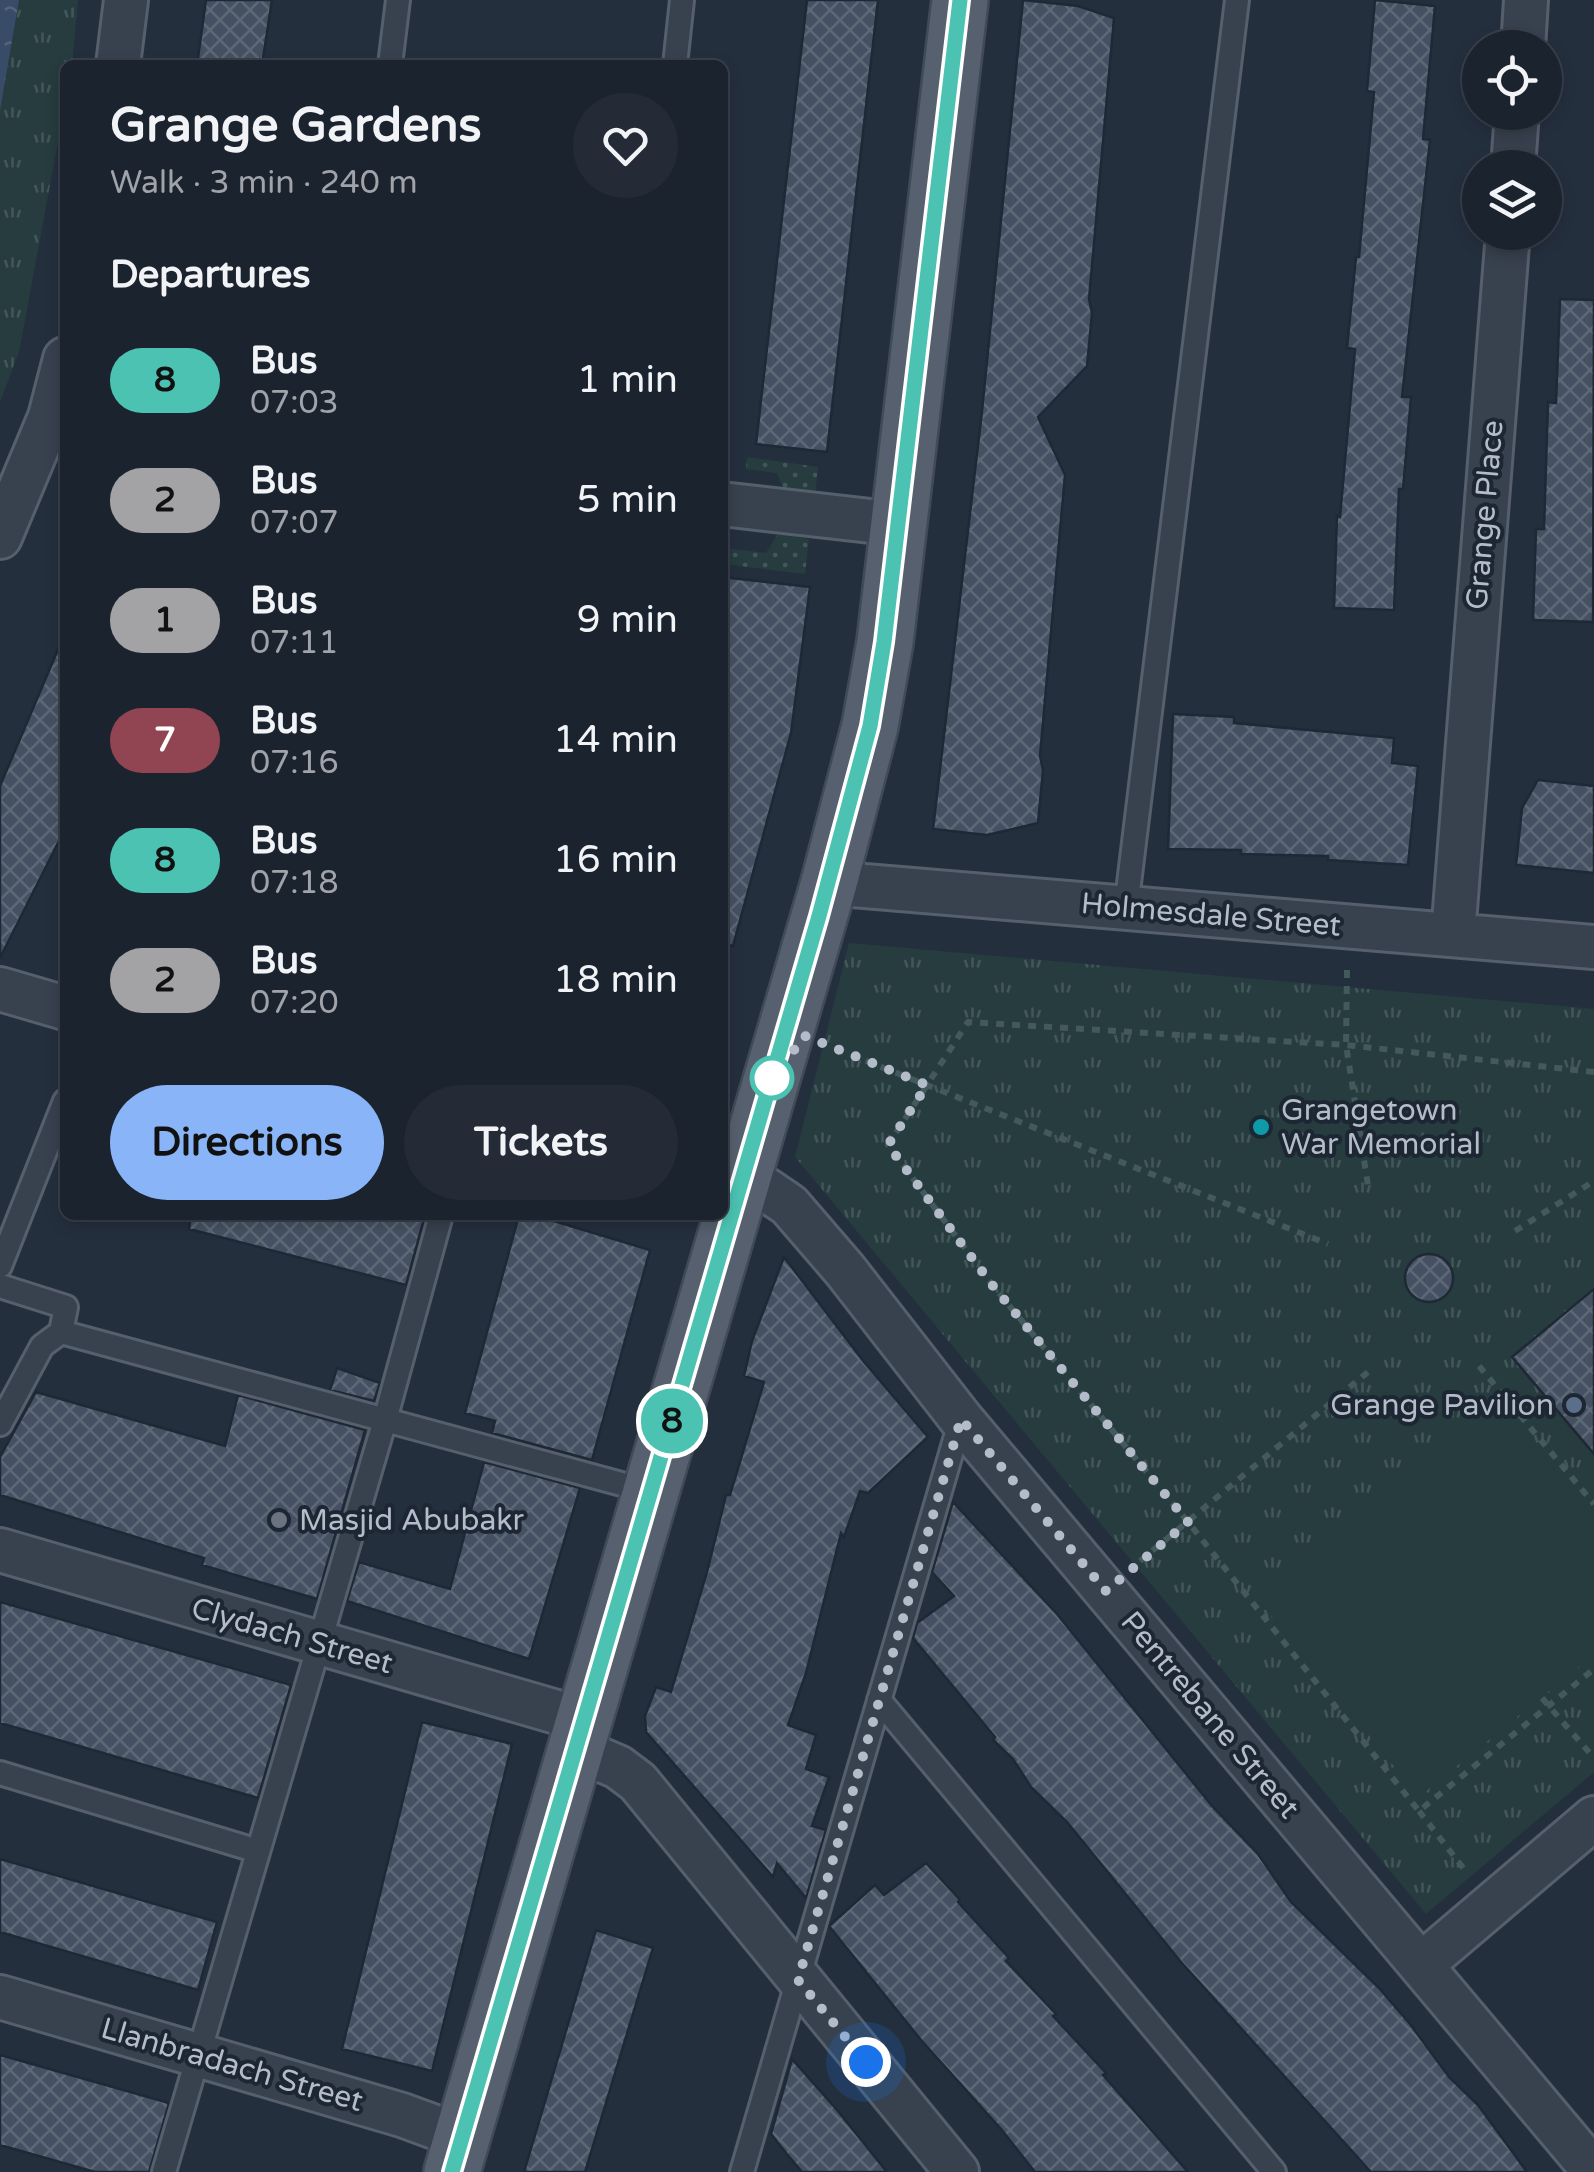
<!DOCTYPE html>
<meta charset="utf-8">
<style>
body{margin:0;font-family:"Varela Round",sans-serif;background:#242b36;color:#f1f3f6;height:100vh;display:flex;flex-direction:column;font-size:38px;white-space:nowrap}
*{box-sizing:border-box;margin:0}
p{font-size:32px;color:#a0a4aa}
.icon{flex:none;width:55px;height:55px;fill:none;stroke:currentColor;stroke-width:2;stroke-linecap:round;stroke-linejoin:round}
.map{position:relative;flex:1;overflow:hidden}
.details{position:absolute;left:60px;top:60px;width:668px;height:1160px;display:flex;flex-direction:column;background:#1b232e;border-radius:15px;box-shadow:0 5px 15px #0003,0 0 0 2px #39404a}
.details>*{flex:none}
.badge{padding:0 20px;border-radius:32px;font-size:35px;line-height:65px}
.fabs{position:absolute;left:1462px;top:30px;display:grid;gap:20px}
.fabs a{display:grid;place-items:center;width:100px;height:100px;border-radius:50%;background:#1b232e;box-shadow:0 5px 15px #0003,0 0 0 2px #39404a;font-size:50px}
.you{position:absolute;width:50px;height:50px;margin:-25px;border:8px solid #fff;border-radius:50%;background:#1a73e8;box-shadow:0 0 0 15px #1a73e833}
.map>.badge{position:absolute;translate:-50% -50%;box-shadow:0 0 0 5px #fff}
h2{padding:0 50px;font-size:38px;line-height:90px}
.round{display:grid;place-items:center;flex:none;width:105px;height:105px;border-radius:52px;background:#242b36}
.headline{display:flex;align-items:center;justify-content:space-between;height:170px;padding:0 50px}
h1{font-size:48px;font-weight:700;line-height:75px}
.primary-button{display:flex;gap:20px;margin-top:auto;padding:20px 50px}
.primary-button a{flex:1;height:115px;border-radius:60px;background:#8ab4f8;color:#111;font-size:40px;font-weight:700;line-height:115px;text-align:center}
.primary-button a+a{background:#242b36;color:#f1f3f6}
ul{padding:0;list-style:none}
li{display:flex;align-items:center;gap:30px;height:120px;padding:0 50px}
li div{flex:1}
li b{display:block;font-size:38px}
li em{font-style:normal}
li .badge{min-width:110px;font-weight:700;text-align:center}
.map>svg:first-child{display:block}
.grass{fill:url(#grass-tufts)}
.garden{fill:url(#garden-dots)}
.pitch{fill:#263c3f}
.water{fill:url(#water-ripples)}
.building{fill:url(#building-cross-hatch);stroke:#1f2835;stroke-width:2.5}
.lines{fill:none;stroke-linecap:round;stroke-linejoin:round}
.lane-casing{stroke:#565f6c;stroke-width:28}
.street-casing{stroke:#565f6c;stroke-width:48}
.primary-casing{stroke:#414a57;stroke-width:60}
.path{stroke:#44595c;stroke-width:6;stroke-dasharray:8 8;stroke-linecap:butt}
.lane{stroke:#38414e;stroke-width:22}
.street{stroke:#38414e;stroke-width:42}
.primary{stroke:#56606e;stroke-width:55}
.line-casing{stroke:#fff;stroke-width:22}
.line{stroke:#4cc3b2;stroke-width:15}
.walk{stroke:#b4bcc9;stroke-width:10;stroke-dasharray:0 18}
.stop-dot{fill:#fff;stroke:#4cc3b2;stroke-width:5}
.culture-dot{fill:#0f9aa8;stroke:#1d2633;stroke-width:4}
.service-dot{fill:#5c6f8a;stroke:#1d2633;stroke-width:4}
.worship-dot{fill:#6b7280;stroke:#1d2633;stroke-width:4}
.labels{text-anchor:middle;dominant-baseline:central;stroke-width:8;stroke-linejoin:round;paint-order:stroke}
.street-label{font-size:30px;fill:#b4bcc9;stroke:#1d2633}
.poi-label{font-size:30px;fill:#b4bcc9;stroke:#1d2633;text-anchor:start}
</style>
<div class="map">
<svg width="1594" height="2172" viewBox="0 0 1594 2172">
<defs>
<pattern id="grass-tufts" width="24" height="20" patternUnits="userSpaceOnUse" patternTransform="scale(2.5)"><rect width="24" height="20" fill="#263c3f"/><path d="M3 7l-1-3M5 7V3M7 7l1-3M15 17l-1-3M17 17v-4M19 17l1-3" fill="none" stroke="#435659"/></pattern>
<pattern id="garden-dots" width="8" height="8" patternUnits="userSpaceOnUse" patternTransform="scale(2.5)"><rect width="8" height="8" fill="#263c3f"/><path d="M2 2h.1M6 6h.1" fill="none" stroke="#435659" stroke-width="1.8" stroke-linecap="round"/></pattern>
<pattern id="water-ripples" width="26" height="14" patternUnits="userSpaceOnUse" patternTransform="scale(2.5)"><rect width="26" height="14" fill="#394c67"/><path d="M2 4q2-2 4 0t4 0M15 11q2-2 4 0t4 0" fill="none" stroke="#53647b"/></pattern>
<pattern id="building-cross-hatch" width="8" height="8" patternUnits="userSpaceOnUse" patternTransform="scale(2.5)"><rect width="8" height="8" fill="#455162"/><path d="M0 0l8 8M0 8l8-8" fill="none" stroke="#5d6877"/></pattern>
</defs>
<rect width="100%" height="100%" fill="#242f3e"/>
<path class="grass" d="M19,0H78L72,65H65V104L19,352L0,402V111Z
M849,943L1594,1009V1772L1426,1914L795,1157Z"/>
<path class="garden" d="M747,457L818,467L815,495L784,491L777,473L746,469Z
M778,534L809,539L805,574L723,564L724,548L766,553Z"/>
<path class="pitch" d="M1502,1405L1594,1518V1654L1419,1797L1261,1603Z"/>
<path class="water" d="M0,0H19L0,111Z"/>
<path class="building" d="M206,0H272L262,65H197Z
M807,0H878L827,452L756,444Z
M1023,0L1078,6L1114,18L1089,299L1092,313L1087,366L1038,417L1065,475L1040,756L1043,770L1038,823L987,835L933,829L982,411Z
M1375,0L1435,6L1423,139L1430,140L1402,397H1411L1403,489H1399L1394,610L1334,608L1337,516L1340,517L1355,349L1347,348L1356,257H1359L1374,92L1367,91Z
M1560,299L1594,300L1593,622L1533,620L1536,529H1544L1548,402L1556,403Z
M722,577L810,587L791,733L733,946L722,944Z
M65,633V829L0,958V786Z
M1173,714L1234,717V723L1394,738L1392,763L1418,766L1408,865L1328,860V856L1241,854V850L1168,849Z
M1538,780L1594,786V873L1516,865L1522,808Z
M191,1215H425L406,1285L189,1229Z
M519,1215H534L650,1250L592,1460L492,1433L495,1421L465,1413Z
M1405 1278a24 24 0 1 1 48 0a24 24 0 1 1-48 0Z
M784,1257L864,1362L928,1437L868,1493L860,1491L844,1537L841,1533L806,1673L788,1725L816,1735L806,1769L829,1777L812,1826L826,1830L806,1898L777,1863L773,1877L646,1732L645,1716L656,1687L671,1692L707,1572L726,1495H730L764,1382L744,1376L752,1341Z
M1594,1289V1454L1512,1357Z
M337,1368L380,1383L374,1401L330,1390Z
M36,1392L225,1446L238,1395L365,1430L317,1599L202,1565L204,1558L0,1495V1457Z
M484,1462L580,1488L529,1659L347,1601L359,1562L450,1589Z
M953,1502L1057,1614L1212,1806L1258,1854L1291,1902L1379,1988L1410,2024L1449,2077L1478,2105L1527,2172H1371L1181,1962L1067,1822L1031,1787L1013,1759L993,1740L995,1737L913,1638L917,1623L954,1596L932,1572Z
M0,1602L291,1685L258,1798L0,1723Z
M422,1722L512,1744L432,2071L342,2049Z
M0,1859L217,1922L198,1990L0,1932Z
M926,1863L960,1900L958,1902L1009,1958L1006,1961L1056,2014L1053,2016L1106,2073L1103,2075L1188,2172H1035L1001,2129L921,2040L829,1926L875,1885L884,1895Z
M596,1930L653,1948L585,2172H524Z
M0,2055L169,2103L149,2172H95L0,2145Z
M792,2059L837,2110L887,2172H802L786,2153L771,2134Z"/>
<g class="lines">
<defs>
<path id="lane" d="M390,65L398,0
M675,65L682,0
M1126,908L1237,0
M0,1266L65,1101
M0,1286L66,1307L61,1332L651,1492
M0,1424L42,1346L61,1332
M879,1700L1274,2172
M0,1773L258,1851
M164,2172L385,1420L441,1215
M742,2172L961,1419"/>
<path id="street" d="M1523,48L1526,0
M118,65L126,0
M1513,168L1517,112
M722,504L897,524
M0,537L50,417L65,359
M829,883L1594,947
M1453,935L1508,232
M0,989L65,1008
M741,1181L767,1190L789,1205L845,1270L961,1419L1594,2171
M0,1550L584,1720
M576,1749L618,1767L638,1782L957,2172
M1421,1965L1594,1818
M0,1997L402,2115L462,2137"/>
<path id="primary" d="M452,2172L829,883L870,726L885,642L960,0"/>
</defs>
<use href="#lane" class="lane-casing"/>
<use href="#street" class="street-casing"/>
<use href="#primary" class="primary-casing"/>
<path class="path" d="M1347,970L1346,1045L1369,1192
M836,1049L1328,1244
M1594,1072L1346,1045L968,1022L888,1145L993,1286L1188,1522L1419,1811L1594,1669
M1515,1231L1594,1181
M1479,1366L1594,1504
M1140,1561L1374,1367
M1542,1698L1594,1758
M1419,1811L1464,1869"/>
<use href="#lane" class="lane"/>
<use href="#street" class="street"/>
<use href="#primary" class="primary"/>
</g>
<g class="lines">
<defs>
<path id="line" d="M452,2172L819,916L870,726L884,642L960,0"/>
</defs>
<use href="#line" class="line-casing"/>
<use href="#line" class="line"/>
<path class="walk" d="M772,1078L805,1036L927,1085L888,1145L993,1286L1188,1522L1106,1591L961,1419L798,1980L866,2062"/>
</g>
<circle class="stop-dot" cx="772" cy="1078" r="20"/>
<circle class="culture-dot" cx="1261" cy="1127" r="10"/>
<circle class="service-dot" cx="1574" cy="1405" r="10"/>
<circle class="worship-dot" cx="279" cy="1520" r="10"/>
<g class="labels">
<g class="street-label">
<text transform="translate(1485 515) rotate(-85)">Grange Place</text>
<text transform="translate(1211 915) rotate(5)">Holmesdale Street</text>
<text transform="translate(292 1636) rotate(16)">Clydach Street</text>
<text transform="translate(1210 1715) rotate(50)">Pentrebane Street</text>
<text transform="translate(232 2065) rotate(16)">Llanbradach Street</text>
</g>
<g class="poi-label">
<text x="1281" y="1110">Grangetown<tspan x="1281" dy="34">War Memorial</tspan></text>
<text x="1554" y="1405" text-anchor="end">Grange Pavilion</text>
<text x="299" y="1520">Masjid Abubakr</text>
</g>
</g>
</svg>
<div class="fabs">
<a><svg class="icon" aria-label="locate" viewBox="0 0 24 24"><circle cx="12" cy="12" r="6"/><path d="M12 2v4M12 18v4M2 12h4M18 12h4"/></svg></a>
<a><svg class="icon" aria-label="layers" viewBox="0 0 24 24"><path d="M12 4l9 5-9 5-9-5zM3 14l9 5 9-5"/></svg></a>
</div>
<div class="you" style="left:866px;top:2062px"></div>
<b class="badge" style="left:672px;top:1421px;background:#4cc3b2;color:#111">8</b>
<section class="details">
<div class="headline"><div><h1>Grange Gardens</h1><p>Walk · 3 min · 240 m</p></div><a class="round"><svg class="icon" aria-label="heart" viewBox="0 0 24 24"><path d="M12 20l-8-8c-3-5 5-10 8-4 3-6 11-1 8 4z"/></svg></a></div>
<h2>Departures</h2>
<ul>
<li><span class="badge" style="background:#4cc3b2;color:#111">8</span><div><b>Bus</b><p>07:03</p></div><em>1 min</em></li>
<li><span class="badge" style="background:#a3a3a5;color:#111">2</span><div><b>Bus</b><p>07:07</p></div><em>5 min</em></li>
<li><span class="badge" style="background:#a3a3a5;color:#111">1</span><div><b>Bus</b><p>07:11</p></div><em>9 min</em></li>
<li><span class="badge" style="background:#914451;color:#fff">7</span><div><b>Bus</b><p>07:16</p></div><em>14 min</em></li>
<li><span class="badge" style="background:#4cc3b2;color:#111">8</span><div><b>Bus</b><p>07:18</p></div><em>16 min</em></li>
<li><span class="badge" style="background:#a3a3a5;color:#111">2</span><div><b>Bus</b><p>07:20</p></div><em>18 min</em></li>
</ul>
<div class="primary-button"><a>Directions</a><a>Tickets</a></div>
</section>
</div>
